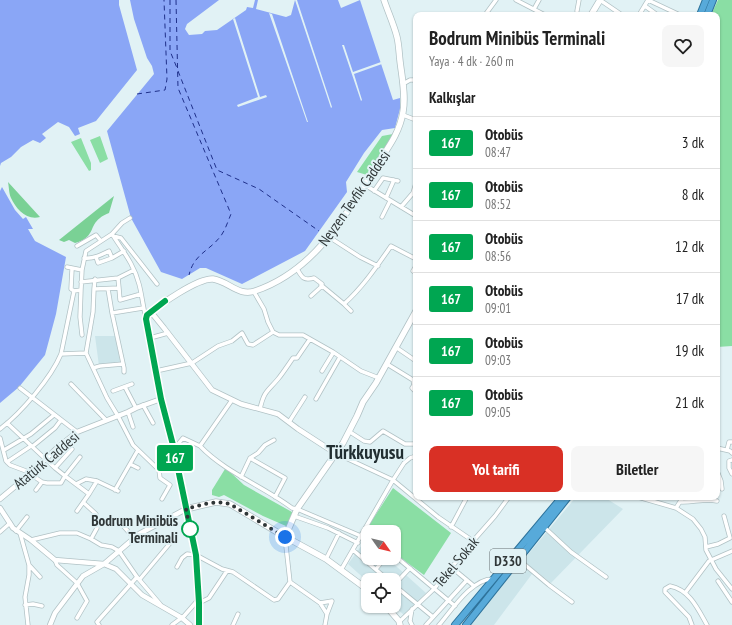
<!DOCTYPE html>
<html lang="tr">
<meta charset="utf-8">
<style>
body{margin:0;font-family:"PT Sans Narrow",sans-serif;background:#f6f6f6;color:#222;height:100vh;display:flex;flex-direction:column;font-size:15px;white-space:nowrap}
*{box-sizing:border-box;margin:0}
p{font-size:13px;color:#767676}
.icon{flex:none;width:22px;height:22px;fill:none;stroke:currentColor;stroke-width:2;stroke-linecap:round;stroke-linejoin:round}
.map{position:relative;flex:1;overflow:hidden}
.panel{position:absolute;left:413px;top:12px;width:307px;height:488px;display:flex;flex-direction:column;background:#fff;border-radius:8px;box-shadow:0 1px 3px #0004}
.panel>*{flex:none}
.badge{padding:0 8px;border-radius:3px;font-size:14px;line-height:26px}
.needle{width:26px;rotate:124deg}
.buttons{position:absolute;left:361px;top:525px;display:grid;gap:8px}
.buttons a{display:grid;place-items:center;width:40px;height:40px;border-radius:8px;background:#fff;box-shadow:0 1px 3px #0004;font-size:20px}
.you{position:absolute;width:20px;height:20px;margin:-10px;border:3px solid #fff;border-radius:50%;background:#1a73e8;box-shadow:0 0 0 6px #1a73e833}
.map>.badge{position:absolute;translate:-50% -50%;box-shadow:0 0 0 2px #fff}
h2{padding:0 16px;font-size:15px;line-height:36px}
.round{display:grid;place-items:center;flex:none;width:42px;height:42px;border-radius:8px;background:#f6f6f6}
.summary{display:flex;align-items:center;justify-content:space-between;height:68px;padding:0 16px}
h1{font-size:19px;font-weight:700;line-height:30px}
.action{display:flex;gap:8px;margin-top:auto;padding:8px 16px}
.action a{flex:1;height:46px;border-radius:8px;background:#d93025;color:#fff;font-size:16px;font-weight:700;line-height:46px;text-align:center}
.action a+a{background:#f6f6f6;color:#222}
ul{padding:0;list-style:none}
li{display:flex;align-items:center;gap:12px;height:52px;padding:0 16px;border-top:1px solid #e0e0e0}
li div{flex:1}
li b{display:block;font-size:15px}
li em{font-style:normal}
li .badge{min-width:44px;font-weight:700;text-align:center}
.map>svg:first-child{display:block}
.built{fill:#cce5ea}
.green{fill:#8adea4}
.forest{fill:#7ad195}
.water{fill:#8aa6f6}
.pier{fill:#e1f2f5}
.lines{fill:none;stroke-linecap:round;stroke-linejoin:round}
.ferry{stroke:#1f308a;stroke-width:1;stroke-dasharray:5 4;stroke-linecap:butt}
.minor-casing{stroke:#b1c2c5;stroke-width:5}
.tertiary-casing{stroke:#b1c2c5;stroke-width:6}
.secondary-casing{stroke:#b1c2c5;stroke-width:7}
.trunk-casing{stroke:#2e739b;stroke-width:8}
.minor{stroke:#fff;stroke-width:3.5}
.tertiary{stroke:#fff;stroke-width:4.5}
.secondary{stroke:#fff;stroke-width:5.5}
.trunk{stroke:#57aada;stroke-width:6}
.line-casing{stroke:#fff;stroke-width:9}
.line{stroke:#00a651;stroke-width:6}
.walk{stroke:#303738;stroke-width:4;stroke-dasharray:0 7.2}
.stop-dot{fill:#fff;stroke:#00a651;stroke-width:2}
.labels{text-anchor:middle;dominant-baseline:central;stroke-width:4;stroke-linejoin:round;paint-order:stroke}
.shield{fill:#e1f2f5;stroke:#656f71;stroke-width:1}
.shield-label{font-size:14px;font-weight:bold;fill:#303738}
.street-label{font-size:15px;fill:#303738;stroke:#e1f2f5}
.stop-label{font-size:15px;font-weight:bold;fill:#303738;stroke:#e1f2f5;text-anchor:end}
.district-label{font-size:19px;font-weight:bold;fill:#212e31;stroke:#e1f2f5}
</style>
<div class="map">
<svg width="732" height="625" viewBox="0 0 732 625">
<rect width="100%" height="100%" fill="#e1f2f5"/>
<path class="built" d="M95,336H115L120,362L99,366Z
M576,497H604L623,509L551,583L535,570L494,625H469Z
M362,545L368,547V558H387L426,593L404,615L394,606V580H368V582L348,564Z"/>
<path class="green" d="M718,0H732V346L717,347V15H711Z
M393,134V137L367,175L357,172L382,136Z
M100,136L108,159L100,163L90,140Z
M81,138L91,163V170L89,171L71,142Z
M225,469L229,471L244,485L292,512V515L288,526H286L263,516L224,495L219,497L212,495V490Z
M393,488L451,533L424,575L394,553V532H370L369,525Z"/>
<path class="forest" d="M8,182L40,217C27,221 16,209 11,198C9,194 9,187 8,182Z
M114,196L109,213C106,214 102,216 100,218C89,226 95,238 75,243L69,240L64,242L59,240Z"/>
<path class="water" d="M0,0H119V5L137,70L96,121L78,128L80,134L75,136L69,127L58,122L42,134L46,138L40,143L33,140L21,147L11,157L1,163L0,166Z
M130,0H219L187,24L185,29L189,35L202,34L205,31L217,30L246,10L247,7L253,8L255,0H258L256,9L286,17L291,15L295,0H338L341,8L360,0L393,100L400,98V109L395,128L382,130L364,153L346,182L347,192L305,251L242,284L206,268H200L182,279L161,272L131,218L107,131L154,74L152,66L147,58L134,19Z
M2,187L15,210L23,219L26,217L33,229H28L35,241L66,257L56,314L45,355L19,387L0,403V191Z"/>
<path class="pier" d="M295,0H297L332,107L331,108Z
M269,13L272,14L308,122H307Z
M235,18L260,97L266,95L267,97L238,107L237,105L258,97L233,19Z
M342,45H344L353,72L381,62L382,64L354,74L362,100L361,101Z"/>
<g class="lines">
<path class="ferry" d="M170,0V51L177,68
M176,0L178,88L231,214C228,221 225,231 220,237C208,252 194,254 189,275
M178,71L217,170L259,189L319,231
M137,94L165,90L167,79L164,0"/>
<defs>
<path id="minor" d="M516,0L545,15
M600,0L622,15
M648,0L680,15
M645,6L656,14V15
M534,9L539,0
M577,11L579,0
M485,15L496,0
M639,15L648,0
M403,84L410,80H416
M403,115L416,120
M365,185L416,216
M374,191L383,178L398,181
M386,198L394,180
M401,207L413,193L416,183
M382,217L390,201
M112,234C122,250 134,264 139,284C142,295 143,307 146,318
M113,236L121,238L157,284
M329,237L360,257L378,266
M77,246L96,235L101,241
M84,258C93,259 101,255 109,251L112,258L98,263L96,257
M112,258L124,251
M416,266L413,271L416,273
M67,267L82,270
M72,269L71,289L74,291
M297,269C302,277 303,281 314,278L322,284L321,285L344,304
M95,279L94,289L119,288L118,278
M81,282L118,278L134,270
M119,288L120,300L141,294
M108,289L112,313L143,308
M81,290L80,317L82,335
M254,292L264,309L268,322L273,332L279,335H303L333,352L361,371L379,378
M311,296L322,286
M351,311L344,304C363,287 377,266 391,246L416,259
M112,313L124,368V372
M150,338L168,333
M397,348L416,361
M86,353L93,312L94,289
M86,353L93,368L100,366L123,364
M61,354L86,353
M387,364L413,380L414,385L412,388L416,392
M93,368L107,398L118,416L133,445L159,470L160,478L170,485L162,499
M156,371L192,363L218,346L232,341L242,333L248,344L253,345L273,332
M322,371L333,353
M71,384L106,420
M125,387L136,408
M20,388L77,432
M113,391L132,384
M316,399L340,357
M143,405L153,423
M260,409C264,391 267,392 278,379C283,373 288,365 293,358H297L310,339
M128,412L133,427
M289,422L305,397
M7,423L55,468L65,476L80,457
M0,429C21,413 51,378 61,354L74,291L81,290L82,270L86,251L112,234L122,223L130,218
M350,432L364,441L370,442L383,431L405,444H416
M0,438L6,461L10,465L26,471L42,482L47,483H61L65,476L89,494
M200,446C226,473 263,486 292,508L297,509L368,539
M717,448L730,451L732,453
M174,449L183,438L200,446L232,400
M4,450L31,434L54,415
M727,450L729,442H732
M335,453L393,480L438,517L473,541
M250,458L285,478L275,497
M732,460L729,461V468L732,474
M7,462L31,446H33L55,428L61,420
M130,464L138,468
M55,468L72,449
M717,471L721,481L722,489
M241,477L250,458L258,453L265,445L274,440
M76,484L86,479L97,481L118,491
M36,490L42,482
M115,490L138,450
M638,497L676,508L693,519L701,529L705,537L706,550L716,569L732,589
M680,502C692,503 705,498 717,501
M84,503L96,514L97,528L91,539
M676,508L683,497
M77,511L89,494L97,481
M294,516L328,528L358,543
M118,520L134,538
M451,527L467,497
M544,527L571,552L606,577
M16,531L27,517
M0,532L10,523
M20,533L29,565V575L25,597L28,625
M31,540L60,533H77L91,539L101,545L112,547L119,551L137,577L160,604
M706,547L718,544L730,538L724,516
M353,550L388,580
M394,555L455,606
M326,559L339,533
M518,559L549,585L572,602
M55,560L57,565L77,583L87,601L77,618
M29,565L40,577
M177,567L182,558L187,554L196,555L222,569L233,572L274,600L278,599L290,582L285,537
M451,567L474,586
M376,569L385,558
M341,570L393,480L404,463L410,458L416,456
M140,579L171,542
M718,581L732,602
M290,582L320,603L327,614L325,625
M394,585L433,617
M394,585L410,568
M685,593L709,561L732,551
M199,603L209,598L227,571
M320,603L332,601L327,614
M25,605L33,604L42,606
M399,622L434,589L473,541L495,516L509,497
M99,625L97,622L137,577
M172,625L184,616L198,600
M233,625L238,614
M412,625L410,621L412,609
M426,625L467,580
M439,625C451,611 473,577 494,579
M692,625L689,617L665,592V589L670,586C690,590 698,609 707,625"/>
<path id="tertiary" d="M151,312L164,328L212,390L241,404L278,414L298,429L335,453
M0,499L30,474L57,448L77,432L128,412L136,408L161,399
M0,508L13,528L31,540L55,560L104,564L116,569L142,595L182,618L190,625
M50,625L55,613L83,576L104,564L139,534L186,509"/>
<path id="secondary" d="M591,15L600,0
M186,509L216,502L230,504L282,535L326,559L368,590
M285,537L297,509L343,443L357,416L363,402L376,383L416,311
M386,606L399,621L400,625
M199,625L196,555L173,445L161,399L148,331L146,319L147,315C160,305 197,278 213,279C228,281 239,297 255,291C312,272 343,220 373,171C385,151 399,136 403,112C406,96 402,78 400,61C399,53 399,45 397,37C394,25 388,12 384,0"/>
<path id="trunk" d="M700,15L706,0
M707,15L713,0
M455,625L562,497
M466,625L568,497"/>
</defs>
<use href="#minor" class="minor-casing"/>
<use href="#tertiary" class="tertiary-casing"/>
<use href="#secondary" class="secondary-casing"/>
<use href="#trunk" class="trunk-casing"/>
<use href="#minor" class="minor"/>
<use href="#tertiary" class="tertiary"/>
<use href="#secondary" class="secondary"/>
<use href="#trunk" class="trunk"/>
</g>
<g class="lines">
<defs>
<path id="line" d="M165,301L147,315L146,319L161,399L173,445L196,555L199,603V625"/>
</defs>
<use href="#line" class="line-casing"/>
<use href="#line" class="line"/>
<path class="walk" d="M190,529V530L186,509C201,505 215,500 230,504L285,537"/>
</g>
<circle class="stop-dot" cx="190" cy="529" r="8"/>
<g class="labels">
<rect class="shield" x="490" y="549" width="36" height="24" rx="3"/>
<g class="shield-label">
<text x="508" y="561">D330</text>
</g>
<g class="street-label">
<text transform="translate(354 198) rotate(-55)">Neyzen Tevfik Caddesi</text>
<text transform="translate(46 460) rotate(-40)">Atatürk Caddesi</text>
<text transform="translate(456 562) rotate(-50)">Tekel Sokak</text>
</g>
<g class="stop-label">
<text x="178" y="520">Bodrum Minibüs<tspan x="178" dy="17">Terminali</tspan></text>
</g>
<g class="district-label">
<text x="365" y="452">Türkkuyusu</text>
</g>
</g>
</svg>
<div class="buttons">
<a><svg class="needle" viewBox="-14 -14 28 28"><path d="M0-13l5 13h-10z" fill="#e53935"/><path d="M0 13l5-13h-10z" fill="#767676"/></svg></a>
<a><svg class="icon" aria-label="locate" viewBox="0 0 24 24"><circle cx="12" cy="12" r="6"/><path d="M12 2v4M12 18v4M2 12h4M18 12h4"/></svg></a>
</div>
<div class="you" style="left:285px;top:537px"></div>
<b class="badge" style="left:175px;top:458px;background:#00a651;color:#fff">167</b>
<section class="panel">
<div class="summary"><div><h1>Bodrum Minibüs Terminali</h1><p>Yaya · 4 dk · 260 m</p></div><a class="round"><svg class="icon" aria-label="heart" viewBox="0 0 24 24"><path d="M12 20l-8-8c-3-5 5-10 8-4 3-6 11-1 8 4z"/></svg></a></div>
<h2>Kalkışlar</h2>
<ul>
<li><span class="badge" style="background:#00a651;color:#fff">167</span><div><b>Otobüs</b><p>08:47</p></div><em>3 dk</em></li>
<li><span class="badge" style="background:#00a651;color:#fff">167</span><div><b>Otobüs</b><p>08:52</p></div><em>8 dk</em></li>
<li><span class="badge" style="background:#00a651;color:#fff">167</span><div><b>Otobüs</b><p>08:56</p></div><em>12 dk</em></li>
<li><span class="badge" style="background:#00a651;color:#fff">167</span><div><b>Otobüs</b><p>09:01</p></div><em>17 dk</em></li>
<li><span class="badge" style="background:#00a651;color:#fff">167</span><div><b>Otobüs</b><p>09:03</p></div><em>19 dk</em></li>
<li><span class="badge" style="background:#00a651;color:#fff">167</span><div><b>Otobüs</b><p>09:05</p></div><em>21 dk</em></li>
</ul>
<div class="action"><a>Yol tarifi</a><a>Biletler</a></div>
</section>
</div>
